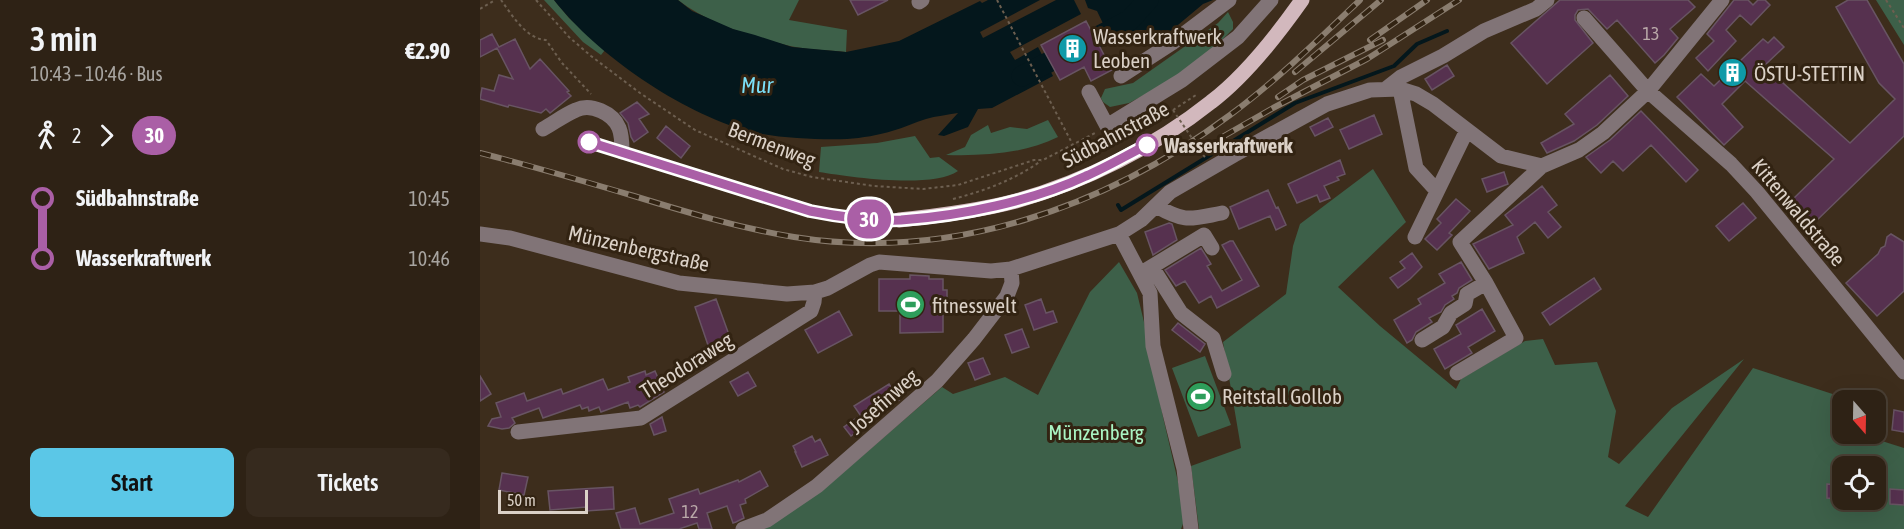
<!DOCTYPE html>
<meta charset="utf-8">
<style>
body{margin:0;font-family:"Asap Condensed",sans-serif;background:#362a1e;color:#f1f3f6;height:100vh;display:flex;flex-direction:column;font-size:22px;white-space:nowrap}
*{box-sizing:border-box;margin:0}
p{font-size:20px;color:#a7a4a0}
.icon{flex:none;width:33px;height:33px;fill:none;stroke:currentColor;stroke-width:2;stroke-linecap:round;stroke-linejoin:round}
.map{position:relative;flex:1;overflow:hidden}
.sheet{display:flex;flex-direction:column;background:#2e2215;width:480px}
.sheet>*{flex:none}
.badge{padding:0 12px;border-radius:20px;font-size:21px;line-height:39px}
.needle{width:39px;rotate:160deg}
.buttons{position:absolute;left:1352px;top:390px;display:grid;gap:12px}
.buttons a{display:grid;place-items:center;width:54px;height:54px;border-radius:12px;background:#2e2215;box-shadow:0 6px 24px #0002,0 0 0 2px #493f34;font-size:30px}
.scale{position:absolute;left:18px;bottom:15px;width:90px;box-sizing:border-box;padding-left:6px;border:3px solid #dbd1c7;border-top:0;font-size:16px;line-height:21px;white-space:nowrap;color:#dbd1c7;-webkit-text-stroke:4px #322312;paint-order:stroke}
.map>.badge{position:absolute;translate:-50% -50%;box-shadow:0 0 0 3px #fff}
.legs{display:flex;align-items:center;gap:9px;height:66px;padding:0 30px;font-size:20px}
.legs p{margin-inline-start:auto}
.head{display:flex;align-items:center;justify-content:space-between;height:102px;padding:0 30px}
h1{font-size:33px;font-weight:600;line-height:45px}
.primary-button{display:flex;gap:12px;margin-top:auto;padding:12px 30px}
.primary-button a{flex:1;height:69px;border-radius:12px;background:#5bc7e7;color:#111;font-size:24px;font-weight:600;line-height:69px;text-align:center}
.primary-button a+a{background:#362a1e;color:#f1f3f6}
ul{padding:0 30px;list-style:none}
li{display:flex;align-items:center;gap:21px;height:60px;font-size:22px}
li i{display:grid;place-items:center;width:9px;height:100%;margin:0 8px;background:currentColor}
li i::after{content:'';width:15px;height:15px;margin:-8px;border:4px solid;border-radius:50%;background:#2e2215}
li p{margin-inline-start:auto}
li:first-child i{background:linear-gradient(#0000 50%,currentColor 0)}
li:last-child i{background:linear-gradient(currentColor 50%,#0000 0)}
main{display:flex;flex:1;min-height:0}
.map>svg:first-child{display:block}
.green{fill:#3d6049;fill-rule:evenodd}
.water{fill:#04171c}
.lines{fill:none;stroke-linecap:round;stroke-linejoin:round}
.stream{stroke:#04171c;stroke-width:4}
.river{stroke:#04171c;stroke-width:21}
.building{fill:#56314f;stroke:#685463;stroke-width:1.5}
.path{stroke:#6d5f50;stroke-width:2;stroke-dasharray:3 3;stroke-linecap:butt}
.minor{stroke:#817477;stroke-width:15}
.major{stroke:#d2b8bd;stroke-width:15}
.rail-casing{stroke:#8a7d6f;stroke-width:6}
.rail{stroke:#322312;stroke-width:4;stroke-dasharray:11;stroke-linecap:butt}
.path-bridge{stroke:#6d5f50;stroke-width:2;stroke-dasharray:3 3;stroke-linecap:butt}
.line-1-casing{stroke:#fff;stroke-width:14}
.line-1{stroke:#aa5fa6;stroke-width:9}
.stop-1-dot{fill:#fff;stroke:#aa5fa6;stroke-width:3}
.labels{text-anchor:middle;dominant-baseline:central;stroke-width:6;stroke-linejoin:round;paint-order:stroke}
.number-label{font-size:18px;fill:#baa9a9}
.poi-label{font-size:21px;fill:#dbd1c7;stroke:#322312;text-anchor:start}
.street-label{font-size:21px;fill:#dbd1c7;stroke:#322312}
.stop-label{font-size:21px;font-weight:bold;fill:#dbd1c7;stroke:#322312;text-anchor:start}
.park-label{font-size:21px;fill:#aaf4c3;stroke:#322312}
.water-label{font-size:22px;font-style:italic;fill:#7bdff7;stroke:#322312}
</style>
<main>
<section class="sheet">
<div class="head"><div><h1>3 min</h1><p>10:43 – 10:46 · Bus</p></div><b>€2.90</b></div>
<div class="legs"><svg class="icon" aria-label="walk" viewBox="0 0 24 24"><circle cx="13" cy="4" r="2"/><path d="M13 8l-2 6 4 7M11 14l-3 7M7 12l3-4h3l4 4"/></svg>2<svg class="icon" aria-label="forward" viewBox="0 0 24 24"><path d="M9 5l7 7-7 7"/></svg><b class="badge" style="background:#aa5fa6;color:#fff">30</b></div>
<ul>
<li><i style="color:#aa5fa6"></i><b>Südbahnstraße</b><p>10:45</p></li>
<li><i style="color:#aa5fa6"></i><b>Wasserkraftwerk</b><p>10:46</p></li>
</ul>
<div class="primary-button"><a>Start</a><a>Tickets</a></div>
</section>
<div class="map">
<svg width="1424" height="529" viewBox="0 0 1424 529">
<rect width="100%" height="100%" fill="#3d2d1c"/>
<path class="green" d="M64,0H74L89,18L125,50L121,55L103,42Z
M198,0H319L309,20L367,30L366,52C348,50 328,50 310,46C272,37 229,24 198,0Z
M1396,0H1424V45Z
M748,12L753,22V29L725,57L685,84L649,103L630,107L623,102L621,98L625,89L653,83L738,23Z
M568,120L578,137C544,154 504,156 466,155L485,147L491,135L508,125L511,133L530,127L547,129Z
M435,136L450,158L459,157L478,171C452,189 370,177 339,172L341,147L397,143Z
M893,169L926,222L858,287L900,326L976,389L981,379L1045,341L1063,339L1075,365L1117,362L1136,411L1128,457L1139,464L1192,408L1264,359L1145,506L1168,517L1273,368L1371,400H1362V434H1383V435L1424,448V529H719L711,466L761,448L743,342L806,294L813,246L820,224ZM1362,466H1395V500H1362Z
M639,262L657,293L671,351L683,417L706,516L701,529H280L344,489L462,387L473,394L525,377L558,395L610,292Z
M725,356L751,425L718,437L692,368Z"/>
<path class="water" d="M74,0H198L212,11L253,29L275,35L312,47L366,52L419,41L500,1L502,3L508,0H560L500,32L503,38L576,0H594L601,14L530,52L535,60L558,47L573,76L512,108L498,109L488,127L464,136L458,135L478,113C467,115 456,116 446,119C435,122 424,128 412,131C399,135 382,138 367,139C339,140 295,138 268,131C200,112 117,55 74,0Z
M605,0H733L723,4L686,35C657,28 658,27 632,42L617,11L608,8Z"/>
<g class="lines">
<path class="stream" d="M638,205L641,210L815,103L914,66L937,44L967,31"/>
<path class="river" d="M542,76L650,20L668,0"/>
</g>
<path class="building" d="M370,0H408L378,15Z
M1080,0H1208L1215,7L1190,29L1198,38L1184,55L1175,63L1137,20L1127,29L1108,9L1098,10L1095,15V20L1113,43L1067,84L1031,43Z
M1254,0H1268L1273,5L1278,0H1285L1290,5L1271,25L1260,15L1246,30L1256,41L1228,71L1216,58L1234,41L1227,34Z
M1368,0H1387L1424,64V136L1334,223L1312,200L1354,159L1265,81L1242,104L1263,127L1244,145L1197,97L1221,74L1234,86L1283,39L1288,43L1294,37L1304,47L1284,66L1370,143L1415,99L1399,83L1356,7Z
M606,21L632,70L611,81L604,67L580,80L561,45Z
M12,34L19,47L35,39L50,69L60,59L89,91L87,92L91,96L70,113L66,109L61,113L29,105L28,107L0,99L2,88L14,91L19,75L33,79L17,48L0,57V40Z
M967,65L974,76L952,90L945,79Z
M1130,75L1148,96L1117,125L1094,141L1067,153L1061,143L1094,124L1085,114Z
M157,102L169,114L159,119L168,132L154,142L151,137L148,123L140,113Z
M1161,111L1218,170L1206,182L1171,145L1143,171L1133,161L1121,173L1106,157L1130,140Z
M894,115L902,134L869,149L860,130Z
M848,118L853,127L835,136L830,127Z
M186,126L210,146L201,158L177,138Z
M860,160L865,174L857,177L859,180L844,186L850,198L840,202L837,195L817,203L808,184Z
M1024,172L1028,184L1007,192L1002,179Z
M1062,186L1077,205L1068,212L1081,227L1068,238L1055,222L1037,237L1044,253L1009,269L993,244L1033,225L1025,215Z
M788,190L796,208L798,207L806,225L796,230L790,216L759,229L750,207Z
M976,199L990,211L969,233L972,235L957,250L945,239L961,223L957,219Z
M1263,203L1276,218L1249,241L1236,226Z
M689,223L692,224L697,240L673,255L665,232Z
M1411,234L1424,242V291L1397,316L1366,283L1398,254L1401,248L1405,246L1407,237Z
M750,241H753L779,286L737,308L731,296L719,303L705,281L696,286L685,270L721,248L731,264L727,266L742,291L762,280L742,245Z
M932,253L942,267L930,279L918,288L910,278L925,268L920,262Z
M981,262L992,280L979,288L977,293L972,296L974,299L965,305L961,312L949,318L952,322L936,332L932,340L927,343L914,320L941,304L938,299L965,283L959,274Z
M430,275L449,276V279H463V290H467V299H463V332L420,333V311H399V279H430Z
M1114,278L1121,289L1070,325L1062,313Z
M236,299L252,343L230,351L215,307Z
M561,299L566,313L573,311L577,322L554,330L545,305Z
M1002,309L1015,331L988,347L992,353L965,369L954,349L981,334L976,325Z
M359,311L372,335L338,353L325,330Z
M698,323L725,344L720,352L692,330Z
M542,329L549,347L532,353L525,335Z
M503,358L510,374L495,380L488,363Z
M165,371L166,375L175,371L184,392L160,407L158,405L150,408L148,402L121,412L119,407L109,411L108,407L102,409L100,405L63,418L59,408L32,418L35,423L29,428L22,429L8,426L12,419L21,417L16,403L44,393L47,401L81,389L83,394L123,379L128,390L150,382L148,377Z
M268,372L276,386L258,396L250,382Z
M0,376L11,394L0,401Z
M409,384L419,400L385,422L374,406Z
M1414,410L1424,412V432L1412,430Z
M182,417L186,431L174,435L170,424Z
M378,417L385,426L371,436L364,427Z
M332,436L335,442L340,439L348,455L322,467L315,452H316L313,446Z
M280,471L288,486L265,499L266,503L260,505L264,518L256,522L253,523L247,506L227,513L232,529H219L217,523L199,529H141L136,513L155,508L160,524L194,513L189,499L218,489L220,494L258,480L259,482Z
M22,473L48,477L44,495L19,490Z
M1347,484L1362,485V499L1347,498Z
M133,487L134,509L106,511V507L70,510L68,491Z
M1410,489L1424,490V505L1410,504Z"/>
<g class="lines">
<path class="path" d="M21,0C32,15 46,39 66,40L82,63L111,94
M56,0L89,37L111,56L160,93L215,130L303,169L332,177L394,186L443,189L478,185L554,160H563L615,133
M517,0L593,145
M1406,0L1424,28
M0,9L15,0
M693,110L716,95
M473,199C504,191 534,180 561,161"/>
<path class="minor" d="M439,2L442,0
M1104,18L1168,91L1251,164L1277,192L1424,372
M641,76L692,43L749,0
M907,88L921,77L963,56L1004,31L1056,9L1067,0
M920,89L936,168L957,191
M609,92L627,126L702,80L758,37L791,0
M63,129C74,123 84,115 96,110C111,103 133,113 139,128C142,135 142,144 142,152
M676,206C706,223 710,219 742,213
M0,234L30,238L199,283L307,294L335,292L348,288L390,265L399,262L511,271L531,269L639,234L661,220L690,192L754,155L847,104L890,90L920,89L936,94L953,104L1021,156L1062,166L1099,150L1123,133L1168,91L1242,0
M639,234L670,293L673,346L704,469L711,529
M935,237L987,130
M672,267L701,313L733,338L744,374
M663,272L724,235L732,248
M942,340L963,327L971,313L985,304L987,294L1006,283
M977,373L1036,338L1006,283L980,242L1062,166
M38,432L161,418L331,311L334,302L335,292
M263,529L287,520L337,486L457,381L494,339L527,296L532,283L531,269"/>
<path class="major" d="M419,220C458,216 498,211 536,201C604,182 676,146 731,102C764,77 798,34 822,0"/>
<defs>
<path id="rail" d="M890,40L947,0
M815,72L901,0
M798,97L823,80L903,40
M744,136L793,108L887,59L979,0
M0,153C52,166 103,181 154,196C206,212 259,228 314,237C470,262 625,208 750,115C796,81 838,40 880,0"/>
</defs>
<use href="#rail" class="rail-casing"/>
<use href="#rail" class="rail"/>
<path class="path-bridge" d="M693,110L726,159"/>
</g>
<g class="lines">
<defs>
<path id="line-1" d="M109,142L330,211C360,217 390,221 421,220C480,216 553,201 606,176C627,167 647,155 667,145"/>
</defs>
<use href="#line-1" class="line-1-casing"/>
<use href="#line-1" class="line-1"/>
</g>
<defs>
<symbol id="building-disc" viewBox="-11 -11 22 22"><circle r="9.5" fill="#0f9aa8" stroke="#322312"/><path d="M-4-6H4V6H1V3H-1V6H-4ZM-2.5-4.3h1.7v1.8h-1.7ZM.8-4.3h1.7v1.8H.8ZM-2.5-1h1.7V.8h-1.7ZM.8-1h1.7V.8H.8Z" fill="#fff"/></symbol>
<symbol id="stadium-disc" viewBox="-11 -11 22 22"><circle r="9.5" fill="#2e9e5b" stroke="#322312"/><path d="M0-5a6.5 5 0 1 0 0 10a6.5 5 0 1 0 0-10ZM-3.5-1.8h7v3.6h-7Z" fill="#fff"/></symbol>
</defs>
<g fill-rule="evenodd">
<use href="#building-disc" x="576" y="32" width="33" height="33"/>
<use href="#building-disc" x="1236" y="56" width="33" height="33"/>
<use href="#stadium-disc" x="414" y="288" width="33" height="33"/>
<use href="#stadium-disc" x="704" y="380" width="33" height="33"/>
</g>
<g class="stop-1-dot">
<circle cx="109" cy="142" r="10"/>
<circle cx="667" cy="145" r="10"/>
</g>
<g class="labels">
<g class="number-label">
<text x="1171" y="33">13</text>
<text x="210" y="511">12</text>
</g>
<g class="poi-label">
<text x="613" y="36">Wasserkraftwerk<tspan x="613" dy="24">Leoben</tspan></text>
<text x="1274" y="73">ÖSTU-STETTIN</text>
<text x="452" y="305">fitnesswelt</text>
<text x="742" y="396">Reitstall Gollob</text>
</g>
<g class="street-label">
<text transform="translate(635 134) rotate(-28)">Südbahnstraße</text>
<text transform="translate(292 144) rotate(21)">Bermenweg</text>
<text transform="translate(1319 212) rotate(50)">Kittenwaldstraße</text>
<text transform="translate(159 248) rotate(13)">Münzenbergstraße</text>
<text transform="translate(206 365) rotate(-32)">Theodoraweg</text>
<text transform="translate(403 401) rotate(-42)">Josefinweg</text>
</g>
<g class="stop-label">
<text x="684" y="145">Wasserkraftwerk</text>
</g>
<g class="park-label">
<text x="616" y="432">Münzenberg</text>
</g>
<g class="water-label">
<text x="277" y="85">Mur</text>
</g>
</g>
</svg>
<div class="buttons">
<a><svg class="needle" viewBox="-14 -14 28 28"><path d="M0-13l5 13h-10z" fill="#e53935"/><path d="M0 13l5-13h-10z" fill="#a7a4a0"/></svg></a>
<a><svg class="icon" aria-label="locate" viewBox="0 0 24 24"><circle cx="12" cy="12" r="6"/><path d="M12 2v4M12 18v4M2 12h4M18 12h4"/></svg></a>
</div>
<div class="scale">50 m</div>
<b class="badge" style="left:389px;top:219px;background:#aa5fa6;color:#fff">30</b>
</div>
</main>
